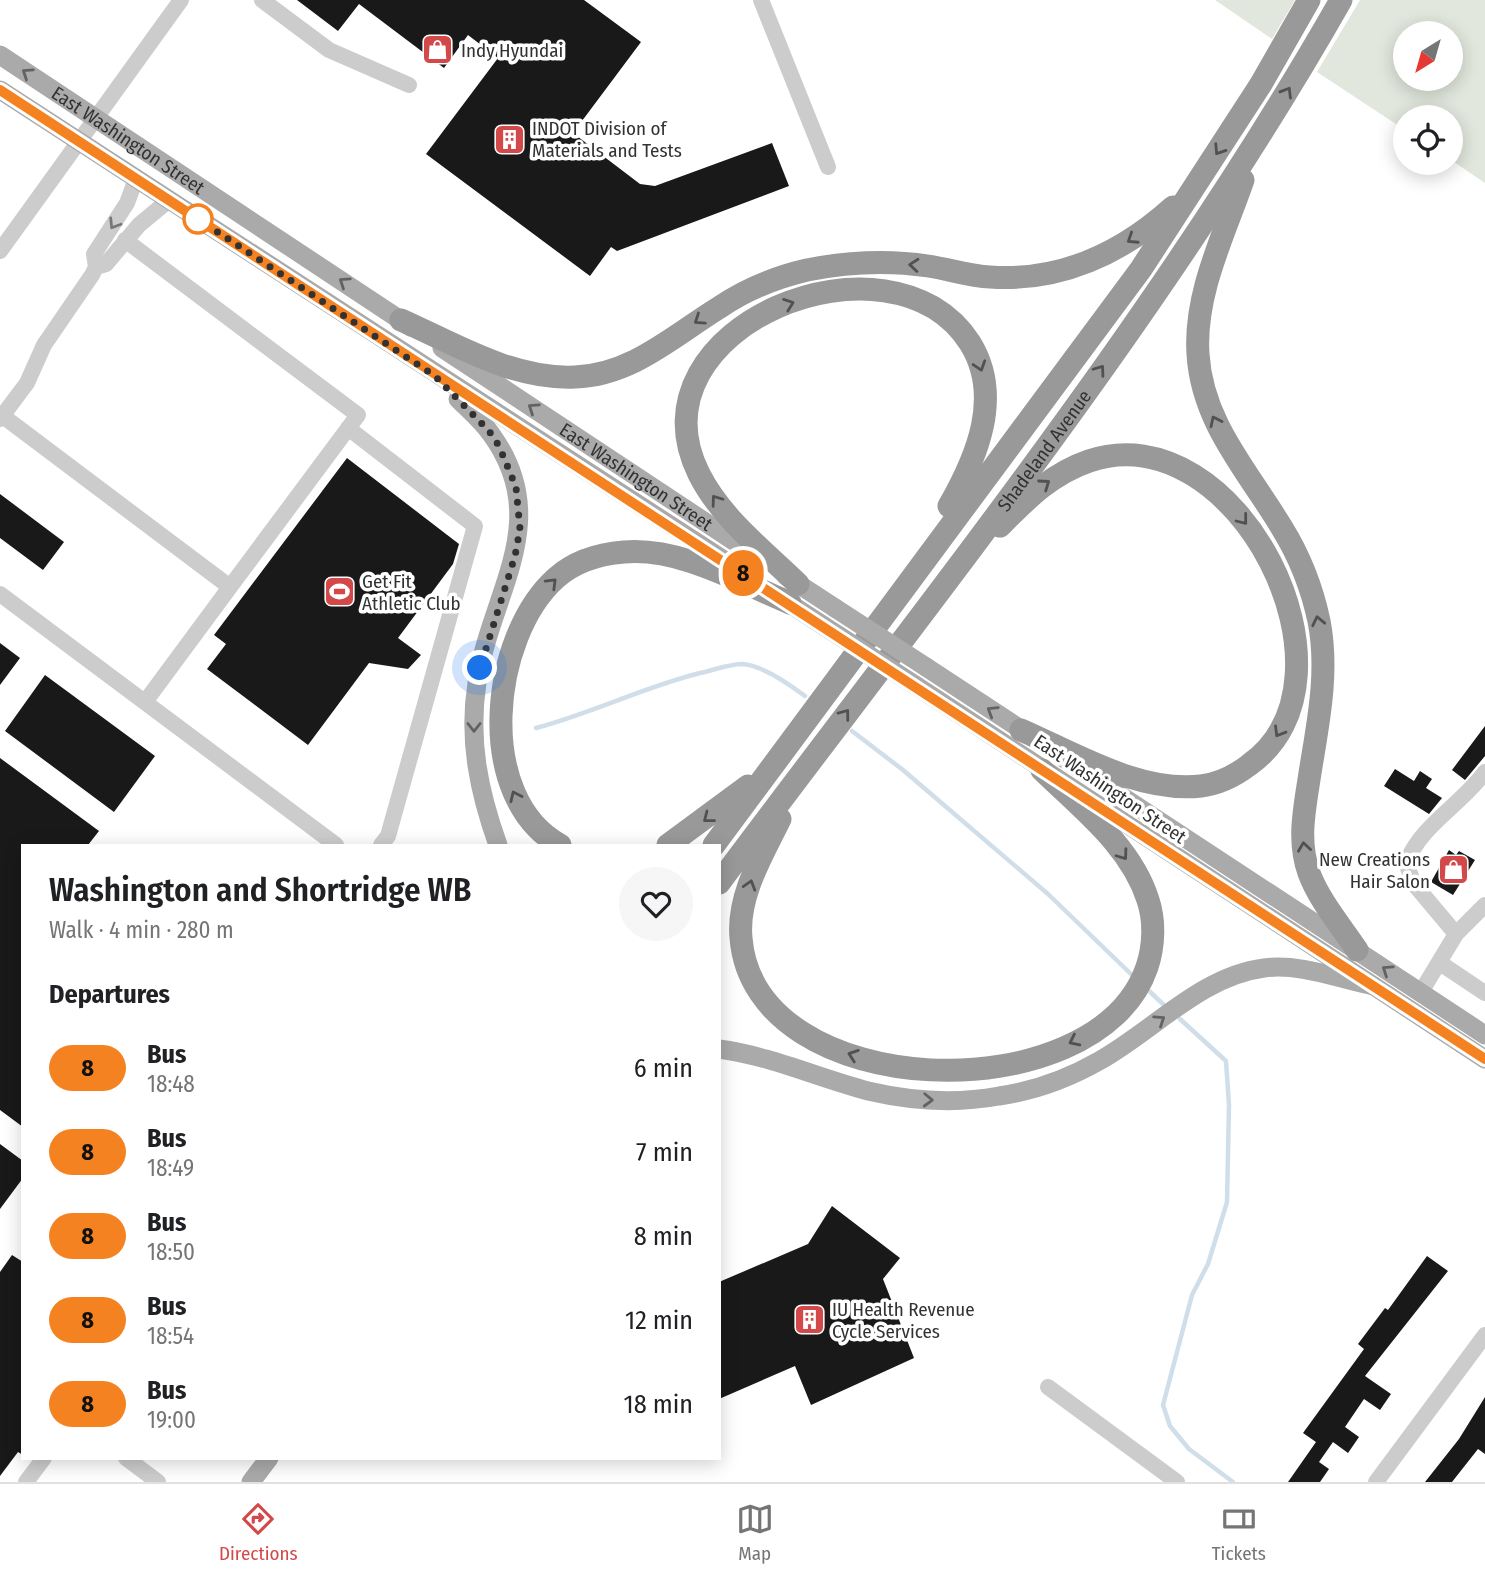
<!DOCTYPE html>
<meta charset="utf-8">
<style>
body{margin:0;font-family:"Fira Sans Condensed",sans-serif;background:#f6f6f6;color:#202124;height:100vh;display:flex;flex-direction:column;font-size:26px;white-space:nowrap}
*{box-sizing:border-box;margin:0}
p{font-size:23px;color:#757577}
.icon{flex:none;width:38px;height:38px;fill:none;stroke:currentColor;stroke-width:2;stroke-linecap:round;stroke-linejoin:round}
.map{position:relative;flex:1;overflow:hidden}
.panel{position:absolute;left:21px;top:844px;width:700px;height:616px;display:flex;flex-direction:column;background:#fff;border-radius:0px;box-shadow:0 4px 18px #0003}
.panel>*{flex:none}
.badge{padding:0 14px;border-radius:23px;font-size:24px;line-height:46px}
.needle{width:46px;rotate:217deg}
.tools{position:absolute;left:1393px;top:21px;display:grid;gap:14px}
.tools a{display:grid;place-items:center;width:70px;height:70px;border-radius:50%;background:#fff;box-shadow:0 4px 18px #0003;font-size:35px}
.you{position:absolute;width:35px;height:35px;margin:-18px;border:5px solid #fff;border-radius:50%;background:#1a73e8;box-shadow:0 0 0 10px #1a73e833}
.map>.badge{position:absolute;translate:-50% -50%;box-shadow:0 0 0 4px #fff}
h2{padding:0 28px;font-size:26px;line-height:63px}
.round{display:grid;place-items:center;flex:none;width:74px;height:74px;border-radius:37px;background:#f6f6f6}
.head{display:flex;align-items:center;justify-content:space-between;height:119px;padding:0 28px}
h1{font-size:33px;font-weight:600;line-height:52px}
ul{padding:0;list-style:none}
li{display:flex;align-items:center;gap:21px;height:84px;padding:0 28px}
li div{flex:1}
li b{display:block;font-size:26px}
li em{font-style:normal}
li .badge{min-width:77px;font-weight:700;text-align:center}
.tabs{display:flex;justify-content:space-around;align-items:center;height:98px;border-top:2px solid #e0e0e0;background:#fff;font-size:19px;color:#757577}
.tabs a{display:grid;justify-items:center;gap:4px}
.tabs .selected{color:#d3494a}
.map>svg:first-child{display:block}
.green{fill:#e1e7dc;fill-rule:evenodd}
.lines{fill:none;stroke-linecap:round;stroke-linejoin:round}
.stream{stroke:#d0deea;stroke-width:4.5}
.building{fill:#191919}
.minor{stroke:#ccc;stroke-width:16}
.major{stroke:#aaa;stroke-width:19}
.highway{stroke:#999;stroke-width:23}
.major-bridge{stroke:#aaa;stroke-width:19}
.oneway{stroke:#626262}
.oneway2{stroke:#515151}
.oneway3{stroke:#777}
.line-casing{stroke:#fff;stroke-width:16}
.line{stroke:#f58220;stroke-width:10}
.walk{stroke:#323232;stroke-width:7;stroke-dasharray:0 12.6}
.stop-dot{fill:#fff;stroke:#f58220;stroke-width:3.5}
.labels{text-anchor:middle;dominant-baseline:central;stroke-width:7;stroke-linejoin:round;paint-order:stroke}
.poi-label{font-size:19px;fill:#323232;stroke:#fff;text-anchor:start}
.street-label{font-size:19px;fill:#323232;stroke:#fff}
</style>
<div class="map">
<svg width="1485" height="1482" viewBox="0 0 1485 1482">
<rect width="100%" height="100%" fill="#fff"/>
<path class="green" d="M1215,0H1295L1272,39Z
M1360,0H1485V183L1451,160V117H1405V130L1317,72ZM1405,33H1451V79H1405Z"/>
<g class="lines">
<path class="stream" d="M536,728C592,713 644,687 700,673C714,670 729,664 743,664C763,666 789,684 805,696
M852,731L903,770L1048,894L1133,976
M1148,990L1164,1005
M1180,1019L1226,1061L1229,1105L1227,1202L1208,1264L1192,1295L1163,1405L1170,1426L1189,1449L1233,1482"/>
</g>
<path class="building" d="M297,0H584L641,42L573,133L640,184L655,186L772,143L789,186L617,251L611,247L590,276L426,154L498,58L468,35L444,68L359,4L338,31Z
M347,458L459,544L453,564L398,638L421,655L408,669L369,663L308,745L207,669L226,644L214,635Z
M0,494L64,542L43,570L0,538Z
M0,643L20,658L0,685Z
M45,675L155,756L114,812L5,731Z
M1485,726V756L1465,780L1452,770Z
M0,758L99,831L88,845H23V1127L0,1110Z
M1395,769L1414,781L1420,771L1432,779L1426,788L1442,798L1429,814L1384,786Z
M1449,850L1456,855L1459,851L1475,860L1453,895L1431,882Z
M0,1144L23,1161V1178L0,1209Z
M832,1206L900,1258L883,1279L914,1358L811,1405L795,1366L719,1399V1282L808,1244Z
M12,1255L23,1262V1455L18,1452L0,1476V1272Z
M1427,1256L1448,1271L1365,1376L1391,1394L1380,1410L1364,1399L1345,1427L1359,1437L1348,1453L1333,1442L1319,1462L1329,1469L1320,1482H1288L1316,1442L1303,1433L1364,1349L1358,1344L1385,1308L1388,1310Z
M1485,1397V1454L1478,1449L1452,1482H1425L1459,1439Z"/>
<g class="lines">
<path class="minor" d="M262,0L329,50L409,85
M761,0L828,167
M125,240L358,415L230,587
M0,251L181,0
M96,267L106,264L139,225L169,200
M0,414L230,587L145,702
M0,419L27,383L44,345L92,275L96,267L94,254L127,203L136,179
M348,428L475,526L388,836L381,845
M0,594L336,845
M1456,934L1414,884L1406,863C1422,824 1461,805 1485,772
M1440,963L1485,993
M1421,992L1456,934L1485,905
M1048,1387L1177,1482
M126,1458L158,1482
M26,1482L44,1458
M1376,1482L1485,1335"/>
<g class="major">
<path id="s1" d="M0,55L411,327"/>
<path d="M0,90L750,577"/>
<path id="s2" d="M442,348L761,559"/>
<path d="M458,399C469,410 482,421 491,434C555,522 490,593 477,683C468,740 479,792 498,845"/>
<path d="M786,576L835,608"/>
<path d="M778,596L824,626"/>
<path d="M926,667L1034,738"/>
<path d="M915,685L1485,1059"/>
<path d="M1062,757L1485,1035"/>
<path d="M719,1049C771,1056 818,1078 868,1091C911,1101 956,1104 999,1096C1034,1091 1069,1078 1099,1061C1153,1031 1201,976 1264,968C1300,963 1339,979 1374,986"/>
<path d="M251,1482L269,1458"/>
</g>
<g class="highway">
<path d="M1243,180C1224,235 1194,294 1198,354C1202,423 1248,471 1282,528C1300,557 1312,588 1319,621C1329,672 1318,723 1310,773C1305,807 1297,840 1309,873C1319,900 1341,926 1357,950"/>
<path d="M401,320C455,344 513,380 575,377C632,375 673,336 720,307C745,290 777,277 807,270C847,262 888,260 928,266C949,269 969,276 990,277C1060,282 1122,253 1173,207"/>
<path d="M1000,526C1027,499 1051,474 1089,461C1237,411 1371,679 1249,765C1236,775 1218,784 1201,786C1139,793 1076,754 1021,730"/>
<path d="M798,584C763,550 721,518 699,474C625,326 892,220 970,343C1003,396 977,457 949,506"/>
<path d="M780,819C762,856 737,896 741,938C754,1104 1097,1114 1147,967C1154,946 1155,921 1148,900C1131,846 1081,808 1042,770"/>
<path d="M560,845C474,798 490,637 556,578C575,561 599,554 624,552C680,547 739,582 790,603"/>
<path d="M668,845L748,786"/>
<path d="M714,845L1141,269L1261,84L1309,0"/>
<path id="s3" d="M719,883C934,595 1163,313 1341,0"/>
</g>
<path class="major-bridge" d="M835,608L926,667
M824,626L915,685"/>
</g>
<defs><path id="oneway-chevron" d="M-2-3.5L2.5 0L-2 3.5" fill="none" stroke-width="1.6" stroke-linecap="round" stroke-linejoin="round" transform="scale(1.75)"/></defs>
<g class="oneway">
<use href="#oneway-chevron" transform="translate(27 73) rotate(-146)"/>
<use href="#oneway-chevron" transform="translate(344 282) rotate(-146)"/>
<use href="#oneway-chevron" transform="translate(533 408) rotate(-146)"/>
<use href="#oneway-chevron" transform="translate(992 711) rotate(-148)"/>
<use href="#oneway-chevron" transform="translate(474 727) rotate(90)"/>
<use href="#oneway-chevron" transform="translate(1387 970) rotate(-146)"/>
<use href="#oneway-chevron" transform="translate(1160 1020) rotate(-34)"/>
<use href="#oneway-chevron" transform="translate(928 1100) rotate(2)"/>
</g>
<g class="oneway2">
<use href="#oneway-chevron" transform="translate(1287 92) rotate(-59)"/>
<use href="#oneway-chevron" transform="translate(1219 150) rotate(123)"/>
<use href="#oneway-chevron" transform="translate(1132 239) rotate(147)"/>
<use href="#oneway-chevron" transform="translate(914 265) rotate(-175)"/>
<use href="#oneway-chevron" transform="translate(789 304) rotate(-20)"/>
<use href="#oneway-chevron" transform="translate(699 320) rotate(146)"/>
<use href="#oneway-chevron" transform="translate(980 366) rotate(72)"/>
<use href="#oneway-chevron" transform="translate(1100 370) rotate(-54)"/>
<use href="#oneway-chevron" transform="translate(1215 421) rotate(-116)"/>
<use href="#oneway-chevron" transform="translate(1045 484) rotate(-35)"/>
<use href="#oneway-chevron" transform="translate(716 500) rotate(-126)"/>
<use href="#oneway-chevron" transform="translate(1243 520) rotate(52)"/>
<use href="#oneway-chevron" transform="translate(552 583) rotate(-45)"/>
<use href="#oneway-chevron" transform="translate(1318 621) rotate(-102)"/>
<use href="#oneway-chevron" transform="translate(845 714) rotate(-53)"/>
<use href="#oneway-chevron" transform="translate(1279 732) rotate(121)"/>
<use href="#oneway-chevron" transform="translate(515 796) rotate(-115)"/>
<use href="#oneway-chevron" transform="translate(708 818) rotate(142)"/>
<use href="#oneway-chevron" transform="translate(1304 847) rotate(-98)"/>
<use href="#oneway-chevron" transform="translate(1123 855) rotate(54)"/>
<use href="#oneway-chevron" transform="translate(750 885) rotate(-73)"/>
<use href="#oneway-chevron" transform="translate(1074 1041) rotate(154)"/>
<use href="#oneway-chevron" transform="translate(853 1055) rotate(-161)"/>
</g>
<use class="oneway3" href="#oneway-chevron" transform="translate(114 224) rotate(122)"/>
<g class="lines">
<defs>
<path id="line" d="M0,90L1485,1059"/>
</defs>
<use href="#line" class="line-casing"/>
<use href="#line" class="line"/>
<path class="walk" d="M198,219L192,215L435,376L489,431L499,446L516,487L520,529L515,556L480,668"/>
</g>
<defs>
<symbol id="shop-square" viewBox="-11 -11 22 22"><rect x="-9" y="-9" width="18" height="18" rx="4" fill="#d3494a" stroke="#fff"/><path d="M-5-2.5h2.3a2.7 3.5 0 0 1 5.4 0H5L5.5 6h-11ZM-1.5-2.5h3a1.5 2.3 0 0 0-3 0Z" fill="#fff"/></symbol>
<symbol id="building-square" viewBox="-11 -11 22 22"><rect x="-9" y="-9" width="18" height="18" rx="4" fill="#d3494a" stroke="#fff"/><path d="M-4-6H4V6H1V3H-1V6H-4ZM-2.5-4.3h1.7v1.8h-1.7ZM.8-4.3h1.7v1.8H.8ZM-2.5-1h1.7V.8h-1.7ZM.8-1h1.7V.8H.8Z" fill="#fff"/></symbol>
<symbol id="stadium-square" viewBox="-11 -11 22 22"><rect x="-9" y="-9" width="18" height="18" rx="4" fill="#d3494a" stroke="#fff"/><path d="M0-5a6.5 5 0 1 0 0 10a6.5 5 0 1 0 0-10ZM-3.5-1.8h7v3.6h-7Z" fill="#fff"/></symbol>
</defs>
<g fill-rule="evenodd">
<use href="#shop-square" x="420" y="32" width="35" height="35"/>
<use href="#building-square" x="492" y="122" width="35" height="35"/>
<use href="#stadium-square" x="322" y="574" width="35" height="35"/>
<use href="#shop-square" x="1436" y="852" width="35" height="35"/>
<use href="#building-square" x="792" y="1302" width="35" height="35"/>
</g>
<circle class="stop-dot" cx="198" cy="219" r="14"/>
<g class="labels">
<g class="poi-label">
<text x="461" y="50">Indy Hyundai</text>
<text x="532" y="128">INDOT Division of<tspan x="532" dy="22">Materials and Tests</tspan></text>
<text x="362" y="581">Get Fit<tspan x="362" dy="22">Athletic Club</tspan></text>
<text x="1430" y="859" text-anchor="end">New Creations<tspan x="1430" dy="22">Hair Salon</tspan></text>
<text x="832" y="1309">IU Health Revenue<tspan x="832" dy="22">Cycle Services</tspan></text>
</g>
<g class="street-label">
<text stroke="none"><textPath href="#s1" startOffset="154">East Washington Street</textPath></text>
<text stroke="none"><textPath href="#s3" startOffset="541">Shadeland Avenue</textPath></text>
<text stroke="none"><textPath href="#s2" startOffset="233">East Washington Street</textPath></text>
<text transform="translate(1110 789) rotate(34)">East Washington Street</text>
</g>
</g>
</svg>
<div class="tools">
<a><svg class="needle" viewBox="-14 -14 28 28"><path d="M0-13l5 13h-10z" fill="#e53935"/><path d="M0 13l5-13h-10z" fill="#757577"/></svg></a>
<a><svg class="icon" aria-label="locate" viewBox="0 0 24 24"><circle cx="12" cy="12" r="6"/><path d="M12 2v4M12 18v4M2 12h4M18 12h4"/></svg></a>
</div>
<div class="you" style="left:480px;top:668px"></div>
<b class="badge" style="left:743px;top:573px;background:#f58220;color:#111">8</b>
<section class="panel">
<div class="head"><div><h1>Washington and Shortridge WB</h1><p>Walk · 4 min · 280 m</p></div><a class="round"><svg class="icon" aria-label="heart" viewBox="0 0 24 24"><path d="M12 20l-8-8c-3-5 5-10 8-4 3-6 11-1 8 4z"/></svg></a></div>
<h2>Departures</h2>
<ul>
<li><span class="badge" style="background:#f58220;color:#111">8</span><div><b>Bus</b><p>18:48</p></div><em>6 min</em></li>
<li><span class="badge" style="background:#f58220;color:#111">8</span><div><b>Bus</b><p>18:49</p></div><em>7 min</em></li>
<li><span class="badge" style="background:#f58220;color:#111">8</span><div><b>Bus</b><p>18:50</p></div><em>8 min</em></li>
<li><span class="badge" style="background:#f58220;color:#111">8</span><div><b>Bus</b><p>18:54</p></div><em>12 min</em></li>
<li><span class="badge" style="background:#f58220;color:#111">8</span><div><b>Bus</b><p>19:00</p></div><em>18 min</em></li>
</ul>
</section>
</div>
<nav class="tabs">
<a class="selected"><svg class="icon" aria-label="directions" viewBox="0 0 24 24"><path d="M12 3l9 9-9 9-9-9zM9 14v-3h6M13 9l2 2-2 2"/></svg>Directions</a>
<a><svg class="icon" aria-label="map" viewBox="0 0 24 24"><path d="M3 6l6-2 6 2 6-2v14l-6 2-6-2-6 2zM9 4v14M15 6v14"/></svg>Map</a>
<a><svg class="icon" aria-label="tickets" viewBox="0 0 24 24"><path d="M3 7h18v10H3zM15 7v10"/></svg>Tickets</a>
</nav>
